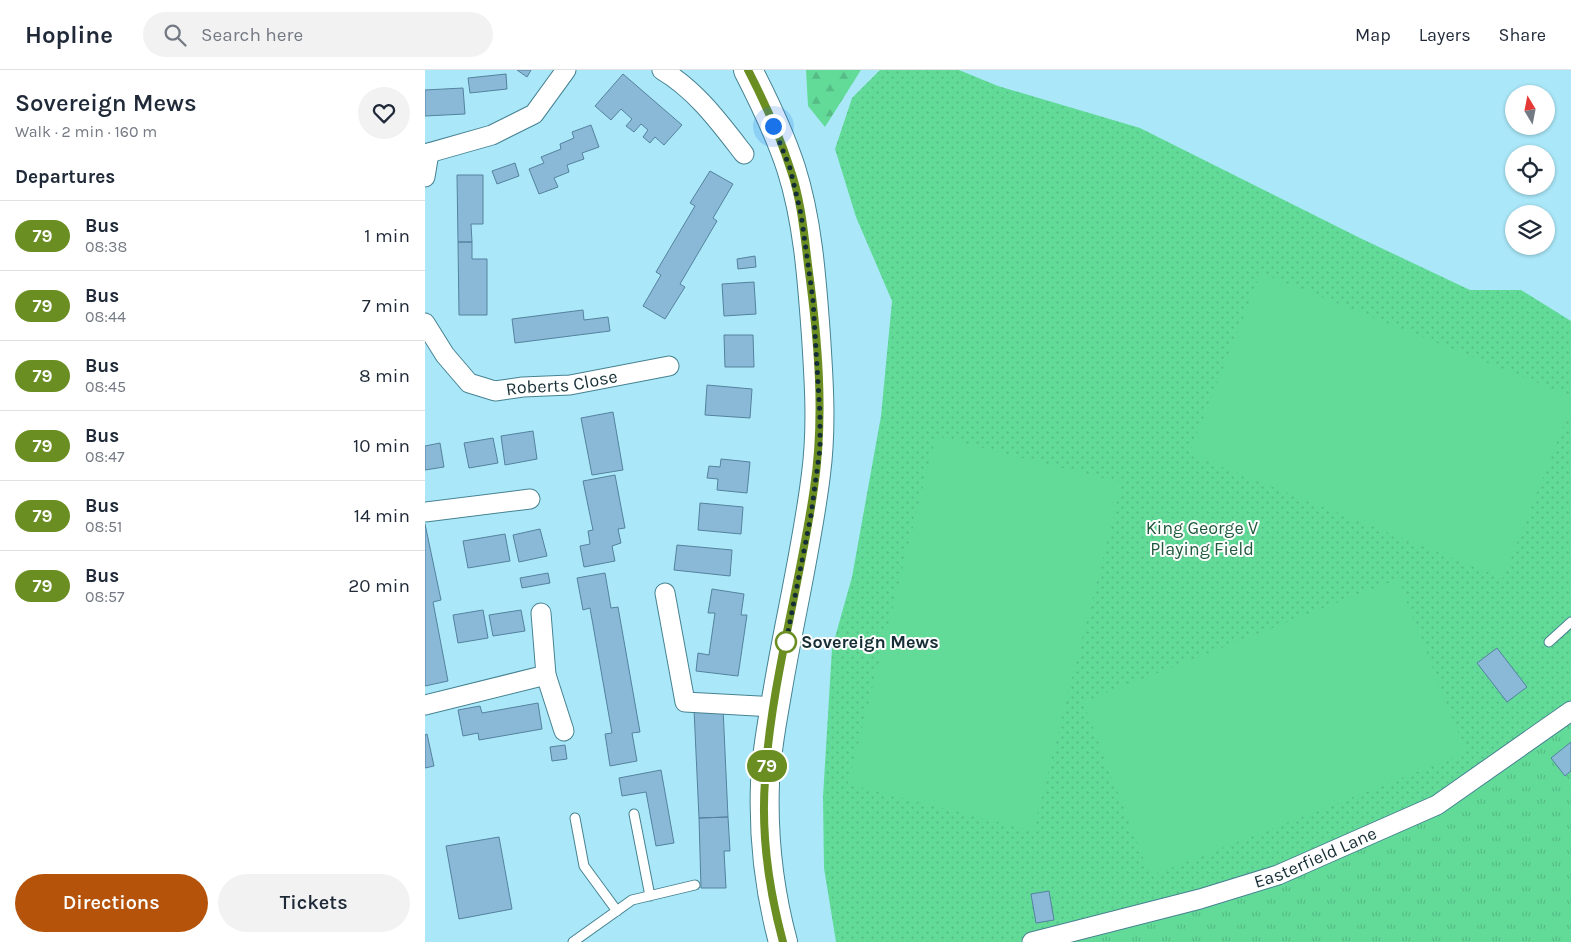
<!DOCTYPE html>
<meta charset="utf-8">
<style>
body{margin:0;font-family:Karla,sans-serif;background:#f2f2f3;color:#1f2937;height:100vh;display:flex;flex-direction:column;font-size:19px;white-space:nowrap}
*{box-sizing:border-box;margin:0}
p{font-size:16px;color:#747a83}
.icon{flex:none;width:28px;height:28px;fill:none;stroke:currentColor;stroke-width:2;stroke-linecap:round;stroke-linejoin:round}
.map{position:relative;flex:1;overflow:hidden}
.drawer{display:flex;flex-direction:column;background:#fff;width:425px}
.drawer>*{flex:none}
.badge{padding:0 10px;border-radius:16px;font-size:18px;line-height:32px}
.needle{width:32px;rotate:350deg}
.tools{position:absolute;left:1080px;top:15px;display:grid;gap:10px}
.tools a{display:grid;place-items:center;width:50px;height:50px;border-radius:50%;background:#fff;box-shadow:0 1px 4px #0004;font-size:25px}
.you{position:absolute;width:25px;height:25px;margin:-12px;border:4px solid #fff;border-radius:50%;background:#1a73e8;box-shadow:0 0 0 8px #1a73e833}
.map>.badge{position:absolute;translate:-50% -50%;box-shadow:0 0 0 2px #fff}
h2{padding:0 15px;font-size:19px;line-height:45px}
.round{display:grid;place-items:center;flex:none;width:52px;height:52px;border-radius:26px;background:#f2f2f3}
.overview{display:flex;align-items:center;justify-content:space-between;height:85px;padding:0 15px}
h1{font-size:24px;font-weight:600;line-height:38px}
.cta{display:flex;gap:10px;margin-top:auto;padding:10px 15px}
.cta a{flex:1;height:58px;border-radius:30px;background:#b45309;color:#fff;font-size:20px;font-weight:600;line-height:58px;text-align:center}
.cta a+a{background:#f2f2f3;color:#1f2937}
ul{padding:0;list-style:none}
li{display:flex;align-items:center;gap:15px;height:70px;padding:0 15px;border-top:1px solid #e0e1e3}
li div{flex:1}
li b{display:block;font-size:19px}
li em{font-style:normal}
li .badge{min-width:55px;font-weight:700;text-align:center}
header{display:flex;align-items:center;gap:30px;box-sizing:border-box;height:70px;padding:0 25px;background:#fff;border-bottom:1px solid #e0e1e3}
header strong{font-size:24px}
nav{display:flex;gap:28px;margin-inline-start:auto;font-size:18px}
.search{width:350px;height:45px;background:#f2f2f3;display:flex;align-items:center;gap:12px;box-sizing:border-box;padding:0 18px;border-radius:28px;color:#747a83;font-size:19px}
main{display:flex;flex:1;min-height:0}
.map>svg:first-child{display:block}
.grass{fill:url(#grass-tufts)}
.forest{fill:url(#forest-firs)}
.park{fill:url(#park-dots)}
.pitch{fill:#62db99}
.building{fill:#8ab9d8;stroke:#54829e}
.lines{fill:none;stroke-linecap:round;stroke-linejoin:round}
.service-casing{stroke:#468291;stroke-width:11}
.minor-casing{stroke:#468291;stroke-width:21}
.primary-casing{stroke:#468291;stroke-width:30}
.service{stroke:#fff;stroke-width:9}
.minor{stroke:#fff;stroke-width:19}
.primary{stroke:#fff;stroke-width:28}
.line-casing{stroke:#fff;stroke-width:11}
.line{stroke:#6b8e23;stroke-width:8}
.walk{stroke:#152e35;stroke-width:5;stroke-dasharray:0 9}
.stop-dot{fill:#fff;stroke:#6b8e23;stroke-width:2.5}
.labels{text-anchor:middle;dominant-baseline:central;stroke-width:4;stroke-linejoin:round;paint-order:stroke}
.street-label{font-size:18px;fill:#152e35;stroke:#fdfdfd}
.park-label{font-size:18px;fill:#215a3c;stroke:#fdfdfd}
.stop-label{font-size:18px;font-weight:bold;fill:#152e35;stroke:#fdfdfd;text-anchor:start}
</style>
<header>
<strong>Hopline</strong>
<div class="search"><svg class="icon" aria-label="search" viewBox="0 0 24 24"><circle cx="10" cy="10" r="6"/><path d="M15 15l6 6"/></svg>Search here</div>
<nav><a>Map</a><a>Layers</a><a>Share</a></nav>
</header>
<main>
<section class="drawer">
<div class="overview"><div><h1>Sovereign Mews</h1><p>Walk · 2 min · 160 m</p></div><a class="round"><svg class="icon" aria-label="heart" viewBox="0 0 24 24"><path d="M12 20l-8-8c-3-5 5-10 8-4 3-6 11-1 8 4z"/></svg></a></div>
<h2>Departures</h2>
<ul>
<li><span class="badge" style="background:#6b8e23;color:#fff">79</span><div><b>Bus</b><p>08:38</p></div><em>1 min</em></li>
<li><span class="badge" style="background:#6b8e23;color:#fff">79</span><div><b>Bus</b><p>08:44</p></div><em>7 min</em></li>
<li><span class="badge" style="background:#6b8e23;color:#fff">79</span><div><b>Bus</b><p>08:45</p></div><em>8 min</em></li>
<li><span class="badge" style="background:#6b8e23;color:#fff">79</span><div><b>Bus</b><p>08:47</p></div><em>10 min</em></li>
<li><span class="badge" style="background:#6b8e23;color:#fff">79</span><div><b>Bus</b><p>08:51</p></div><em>14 min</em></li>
<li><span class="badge" style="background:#6b8e23;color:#fff">79</span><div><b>Bus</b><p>08:57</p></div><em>20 min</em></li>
</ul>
<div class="cta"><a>Directions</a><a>Tickets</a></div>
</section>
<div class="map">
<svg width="1146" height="872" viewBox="0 0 1146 872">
<defs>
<pattern id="grass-tufts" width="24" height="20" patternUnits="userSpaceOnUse" patternTransform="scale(1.25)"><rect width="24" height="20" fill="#62db99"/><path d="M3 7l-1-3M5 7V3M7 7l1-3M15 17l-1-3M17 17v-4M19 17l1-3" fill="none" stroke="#54bc84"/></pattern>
<pattern id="forest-firs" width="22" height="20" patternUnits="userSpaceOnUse" patternTransform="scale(1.25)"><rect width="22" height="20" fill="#62db99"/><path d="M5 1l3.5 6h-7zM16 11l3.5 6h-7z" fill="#54bc84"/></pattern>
<pattern id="park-dots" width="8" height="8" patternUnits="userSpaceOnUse" patternTransform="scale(1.25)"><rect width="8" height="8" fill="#62db99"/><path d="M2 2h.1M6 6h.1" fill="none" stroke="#54bc84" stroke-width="1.8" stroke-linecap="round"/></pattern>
</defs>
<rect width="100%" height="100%" fill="#aae8f9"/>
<path class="grass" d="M1146,641V872H607Z"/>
<path class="forest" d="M381,0H436L400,57L383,36Z"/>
<path class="park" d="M455,0H534L573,16L715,58L935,168L1045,220H1096L1146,251V641L1012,735L853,805L607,872H411L399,798L398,727L407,578L427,507L456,346L467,231L431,147L410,79L427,28Z"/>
<path class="pitch" d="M836,203L1146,326V337L1078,508L764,384Z
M511,366L697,413L608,761L423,714Z
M973,509L1041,683L725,806L658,632Z"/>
<path class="building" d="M92,0H106L102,7Z
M81,4L82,19L45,23L43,8Z
M198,4L257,55L239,75L230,67L225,73L218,67L223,60L216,54L209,62L201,56L207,49L196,39L186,50L170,36Z
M38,18L40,44L0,46V20Z
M166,55L174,77L157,83L159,89L142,95L144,102L129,108L133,117L114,124L104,99L119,93L116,87L136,79L135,74L149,68L147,62Z
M90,93L94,106L72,114L67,101Z
M285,101L308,114L288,148L292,151L255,214L260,217L240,249L218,236L236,205L231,202L270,136L265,133Z
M32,105H58V154H46L47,172H33Z
M33,172H47V189H62V245H34Z
M330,186L331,197L313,199L312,189Z
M329,212L331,244L299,246L297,214Z
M158,240L159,250L183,247L185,261L90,273L87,249Z
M299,265H328L329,297H300Z
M282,315L327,319L325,348L280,345Z
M188,342L198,400L167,405L156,348Z
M108,361L112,389L80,395L76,366Z
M68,368L73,393L44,398L39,373Z
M15,373L19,397L0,400V376Z
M296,389L325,392L322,423L292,420L293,409L282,408L284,396L295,397Z
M190,405L200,458L193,459L196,473L187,476L190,491L159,497L155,476L165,474L163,461L168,460L158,411Z
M275,433L318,437L316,464L273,460Z
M0,454L16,530L8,532L23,611L0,616Z
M115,459L122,486L94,492L88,465Z
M80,464L85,491L43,498L38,471Z
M252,475L307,480L305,506L249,500Z
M123,503L125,513L97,518L95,508Z
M180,503L186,538L193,537L215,662L207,663L212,691L185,696L180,664L187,663L165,538L158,540L152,508Z
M287,519L319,524L316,545H322L313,606L271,601L273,583L284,585L290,543H283Z
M58,540L63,568L33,573L28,545Z
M96,540L100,561L68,566L64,545Z
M1072,578L1102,617L1082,632L1052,593Z
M113,633L117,659L54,670L53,663L38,666L33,640L55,636L57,643Z
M298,638L303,747L274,748L269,639Z
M2,664L9,696L0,698V665Z
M1146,672V701L1140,706L1126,688Z
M140,675L142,689L127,691L125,677Z
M236,700L249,773L231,776L221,722L197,726L194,708Z
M303,747L305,781H299L301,818H276L274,748Z
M74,767L87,839L34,849L21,776Z
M624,821L629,850L611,853L606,824Z"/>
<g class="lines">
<defs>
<path id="service" d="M1124,572L1146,552
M209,744L225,826
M150,748L159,796L192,841
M148,872L207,830L270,815"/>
<g id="minor">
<path d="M237,0C271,20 295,53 319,84"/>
<path d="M0,84L67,65L109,44L141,0"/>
<path d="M0,107L4,83"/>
<path id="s1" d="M0,253L20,285L44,313L70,321L98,317L145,315L244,296"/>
<path d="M0,442L105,429"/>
<path d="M240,523L260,632L350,637"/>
<path d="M116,543L121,605L139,661"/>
<path d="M0,635L121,605"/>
<path id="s2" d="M607,872L775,829L853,805L1012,735L1146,641"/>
</g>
<path id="primary" d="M323,0C339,31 355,65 366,98C383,151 387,211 391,266C394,312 397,358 391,404C382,478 364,551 352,624C347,653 341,683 340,713C338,767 344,820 358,872"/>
</defs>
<use href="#service" class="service-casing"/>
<use href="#minor" class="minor-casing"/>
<use href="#primary" class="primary-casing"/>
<use href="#service" class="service"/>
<use href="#minor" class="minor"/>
<use href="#primary" class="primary"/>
</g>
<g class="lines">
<defs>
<path id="line" d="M323,0C339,31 354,64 365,98C376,129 379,162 383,195C393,268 400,345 389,418C375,516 346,612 340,710C336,764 344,820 358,872"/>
</defs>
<use href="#line" class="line-casing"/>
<use href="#line" class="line"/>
<path class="walk" d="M348,56L365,98L376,144L388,230L395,345V378L386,445L360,577L361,572"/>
</g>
<circle class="stop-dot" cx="361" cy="572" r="10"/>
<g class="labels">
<g class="street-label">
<text stroke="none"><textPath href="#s1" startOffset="169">Roberts Close</textPath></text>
<text stroke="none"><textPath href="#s2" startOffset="296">Easterfield Lane</textPath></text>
</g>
<g class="park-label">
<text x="777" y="458">King George V<tspan x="777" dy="21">Playing Field</tspan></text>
</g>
<g class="stop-label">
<text x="376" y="572">Sovereign Mews</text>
</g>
</g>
</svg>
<div class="tools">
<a><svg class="needle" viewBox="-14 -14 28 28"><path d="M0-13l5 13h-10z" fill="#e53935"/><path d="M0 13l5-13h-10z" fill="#747a83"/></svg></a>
<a><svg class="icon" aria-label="locate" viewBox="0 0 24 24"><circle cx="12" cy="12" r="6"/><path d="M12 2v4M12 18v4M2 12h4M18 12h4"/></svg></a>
<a><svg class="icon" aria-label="layers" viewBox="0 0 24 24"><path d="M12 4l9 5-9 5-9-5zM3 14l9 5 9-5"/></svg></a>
</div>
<div class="you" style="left:348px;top:56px"></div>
<b class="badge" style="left:342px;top:696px;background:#6b8e23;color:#fff">79</b>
</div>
</main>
